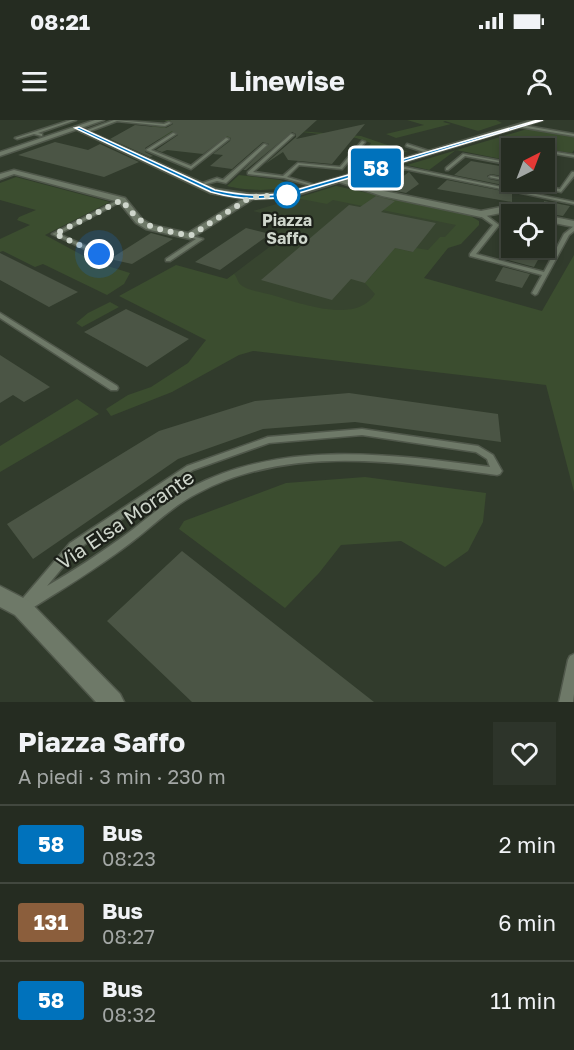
<!DOCTYPE html>
<html lang="it">
<meta charset="utf-8">
<style>
body{margin:0;font-family:"Golos Text",sans-serif;background:#2d342a;color:#f1f3f6;height:100vh;display:flex;flex-direction:column;font-size:22px;white-space:nowrap}
*{box-sizing:border-box;margin:0}
p{font-size:20px;color:#a3a7a5}
.icon{flex:none;width:33px;height:33px;fill:none;stroke:currentColor;stroke-width:2;stroke-linecap:round;stroke-linejoin:round}
.map{position:relative;height:582px;overflow:hidden}
.sheet{display:flex;flex-direction:column;background:#252c21;flex:1}
.sheet>*{flex:none}
.badge{padding:0 12px;border-radius:4px;font-size:21px;line-height:39px}
.needle{width:39px;rotate:42deg}
.controls{position:absolute;left:501px;top:18px;display:grid;gap:12px}
.controls a{display:grid;place-items:center;width:54px;height:54px;border-radius:0px;background:#252c21;box-shadow:0 3px 9px #0003,0 0 0 2px #42483f;font-size:30px}
.you{position:absolute;width:30px;height:30px;margin:-15px;border:4px solid #fff;border-radius:50%;background:#1a73e8;box-shadow:0 0 0 9px #1a73e833}
.map>.badge{position:absolute;translate:-50% -50%;box-shadow:0 0 0 3px #fff}
.round{display:grid;place-items:center;flex:none;width:63px;height:63px;border-radius:0px;background:#2d342a}
.summary{display:flex;align-items:center;justify-content:space-between;height:102px;padding:0 18px}
h1{font-size:28px;font-weight:700;line-height:45px}
ul{padding:0;list-style:none}
li{display:flex;align-items:center;gap:18px;height:78px;padding:0 18px;border-top:2px solid #42483f}
li div{flex:1}
li b{display:block;font-size:22px}
li em{font-style:normal}
li .badge{min-width:66px;font-weight:700;text-align:center}
.status{display:flex;justify-content:space-between;align-items:center;height:42px;padding:0 30px;background:#252c21;direction:ltr}
.status svg{height:16px;fill:currentColor}
header{display:flex;justify-content:space-between;align-items:center;height:78px;padding:0 18px;background:#252c21;font-size:27px;font-weight:700}
.map>svg:first-child{display:block}
.built{fill:#37442f}
.green{fill:#3b4d2f}
.building{fill:#4b5545}
.lines{fill:none;stroke-linecap:round;stroke-linejoin:round}
.service-casing{stroke:#50584b;stroke-width:3}
.minor-casing{stroke:#50584b;stroke-width:3}
.tertiary-casing{stroke:#50584b;stroke-width:3}
.service{fill:#6e7968;fill-rule:evenodd}
.minor{fill:#6e7968;fill-rule:evenodd}
.tertiary{fill:#6e7968;fill-rule:evenodd}
.line{fill:#0072bc;stroke:#fff;stroke-width:1.5}
.walk{stroke:#cfd6cc;stroke-width:6;stroke-dasharray:0 10.8}
.stop-dot{fill:#fff;stroke:#0072bc;stroke-width:3}
.labels{text-anchor:middle;dominant-baseline:central;stroke-width:4.5;stroke-linejoin:round;paint-order:stroke}
.far-stop-label{font-size:16px;font-weight:bold;fill:#cfd6cc;stroke:#1c2019}
.street-label{font-size:20px;fill:#cfd6cc;stroke:#1c2019}
</style>
<div class="status"><b>08:21</b><svg viewBox="0 0 49 12"><path d="M0 12V9h3v3zM5 12V6h3v6zM10 12V3h3v9zM15 12V0h3v12zM26 1h20v11H26zM47 4h2v5h-2z"/></svg></div>
<header><svg class="icon" aria-label="menu" viewBox="0 0 24 24"><path d="M4 6h16M4 12h16M4 18h16"/></svg>Linewise<svg class="icon" aria-label="person" viewBox="0 0 24 24"><circle cx="12" cy="8" r="4"/><path d="M4 21q1-7 8-7t8 7"/></svg></header>
<div class="map">
<svg width="574" height="582" viewBox="0 0 574 582">
<rect width="100%" height="100%" fill="#313b2c"/>
<path class="built" d="M336,66L375,79L471,99L364,233L227,159L280,119L272,115L291,101L253,91Z"/>
<path class="green" d="M166,0H213L273,9L361,16L408,32H401L355,44L351,42H357L371,23L356,18L293,11L262,21L172,12L160,19L154,18L148,9L153,6L172,8L179,2L164,1Z
M407,0H496L502,3L478,11L445,1L443,2L451,4L396,18L386,14L424,5Z
M527,9L574,16V30L572,33L532,27L512,28L511,41L456,30L429,50L407,45Z
M239,55L280,60L290,64C275,73 244,70 227,66Z
M16,57L110,82L45,115L95,142L130,153L124,164L107,175L43,144L35,147L3,131L0,132V119L30,105L17,100L19,97L36,90L0,80V63Z
M336,66L469,95L479,101V105L461,124L448,128L424,158L542,191L574,135V372L546,265L253,231L239,235L172,272L111,296L106,289L128,275L151,267L188,243L206,220L119,176L176,145L227,159L234,154C238,158 237,162 241,165C248,171 263,172 272,175C300,183 356,205 375,174L365,163L380,146L362,120L412,132L416,128L428,130L440,117H445L456,105L333,80L327,84L301,79L278,84Z
M110,182L119,187L82,207L76,203L88,193Z
M77,279L99,294L0,352V326Z
M365,357L486,373L483,402L468,431L445,447L401,421L341,425L319,453L285,488L179,409L184,401L286,363Z"/>
<path class="building" d="M170,0H317L296,19L365,4L332,44L288,40L283,32L265,44L296,17V14L292,12L246,50H243L269,24L263,22L232,49L210,46L223,35L213,34L230,21L231,18L227,16L203,34L167,30L162,32L156,30L178,15L172,11L145,28V32L153,36L150,37L110,19L135,5L166,8L173,4Z
M55,22L88,30L100,24L139,42L104,57L18,35Z
M471,41L512,48V58L491,54L487,56L489,59L512,64V67L454,55Z
M409,52L419,64L406,73L386,69Z
M447,60L512,73V82L437,69Z
M376,76L395,81L381,92L436,103L413,132L395,128L365,163L351,159L332,180L261,160L349,85L360,87Z
M544,81L570,86L563,96L544,93Z
M544,103L557,106L534,147L508,140L516,128H544Z
M246,108L270,114L220,150L195,142Z
M151,113L173,119L132,144L110,139Z
M0,133L78,172L49,187L0,160Z
M503,147L530,154L522,168L495,161Z
M126,189L189,219L147,247L84,212Z
M0,235L50,267L24,282L13,275L0,283Z
M349,273L498,294L501,322L355,302L263,309L178,339L33,439L7,404L159,311L255,281Z
M182,431L374,582H192L107,501Z"/>
<g class="lines">
<defs>
<path id="service" d="M71,0H76L38,13L42,14V16L34,14L17,19L15,18Z
M114,0L164,4L169,2L171,3L165,6L117,1L85,13L82,12Z
M521,5L574,14V16L520,7Z
M173,13L176,14L151,30L191,46L226,18L229,19L191,49L146,30Z
M291,14L294,15L253,52L283,56L298,43L340,47L362,21L365,22L342,49L299,45L287,57L315,65V67L284,58L248,54V52Z
M264,24L267,25L226,63L217,61L199,66L197,65L217,58L223,60Z
M407,24L429,31L430,32L427,33L406,26Z
M544,30L574,35V37L544,32Z
M463,34L512,43V45L465,36L448,50H446V48Z
M405,47L574,82V84L405,49L359,67L355,66Z
M572,52H574V56L561,72L489,57L491,56L512,60V62H520L560,69Z
M120,79L124,80L59,114L102,133V135H98L52,114Z
M479,93H483L499,105L476,134L544,152L564,114L574,106V111L569,115L537,174L535,175L532,173L542,155L470,136V134L493,105L479,95Z
M188,115L203,119L170,141H166V139L196,119L188,117Z
M0,193L117,266L118,268L117,270H111L0,198Z
M362,309L478,326L493,335L502,351L500,354L497,355C399,342 289,324 198,373C172,386 152,407 129,424C96,449 61,470 26,492L22,494L18,492L16,488L18,484L70,423L187,346L268,317ZM362,315L476,332L487,339L490,347C392,334 281,319 190,368C166,381 146,400 124,416C99,434 73,451 47,466L78,429L193,350L269,323Z
M574,534V574L573,582H559L568,540L570,536Z"/>
<path id="minor" d="M533,0H543L348,59L384,71L481,91L506,86L532,92L533,94L506,92L481,97L382,76L339,62L287,78L253,79L190,119L146,109L136,103L119,82L14,54L0,59V54L14,50L125,78L142,99L152,105L188,113L243,79L210,73L75,9V7H79L216,69L250,74L286,73Z
M544,95L574,101V107L544,101Z
M0,466L29,481L120,574L124,582H96L15,495L0,487Z"/>
<path id="tertiary" d="M95,0H104L0,36V32Z"/>
</defs>
<use href="#service" class="service-casing"/>
<use href="#minor" class="minor-casing"/>
<use href="#tertiary" class="tertiary-casing"/>
<use href="#service" class="service"/>
<use href="#minor" class="minor"/>
<use href="#tertiary" class="tertiary"/>
</g>
<path class="line" d="M538,0H543L289,76C263,81 236,79 211,72L75,8L79,7L215,70C238,75 263,77 286,73Z"/>
<g class="lines">
<path class="walk" d="M99,134L55,114L122,80C143,110 156,108 190,116L251,77L287,75"/>
</g>
<circle class="stop-dot" cx="287" cy="75" r="12"/>
<g class="labels">
<g class="far-stop-label">
<text x="287" y="100">Piazza<tspan x="287" dy="18">Saffo</tspan></text>
</g>
<g class="street-label">
<text transform="translate(125 399) rotate(-34)">Via Elsa Morante</text>
</g>
</g>
</svg>
<div class="controls">
<a><svg class="needle" viewBox="-14 -14 28 28"><path d="M0-13l5 13h-10z" fill="#e53935"/><path d="M0 13l5-13h-10z" fill="#a3a7a5"/></svg></a>
<a><svg class="icon" aria-label="locate" viewBox="0 0 24 24"><circle cx="12" cy="12" r="6"/><path d="M12 2v4M12 18v4M2 12h4M18 12h4"/></svg></a>
</div>
<div class="you" style="left:99px;top:134px"></div>
<b class="badge" style="left:376px;top:48px;background:#0072bc;color:#fff">58</b>
</div>
<section class="sheet">
<div class="summary"><div><h1>Piazza Saffo</h1><p>A piedi · 3 min · 230 m</p></div><a class="round"><svg class="icon" aria-label="heart" viewBox="0 0 24 24"><path d="M12 20l-8-8c-3-5 5-10 8-4 3-6 11-1 8 4z"/></svg></a></div>
<ul>
<li><span class="badge" style="background:#0072bc;color:#fff">58</span><div><b>Bus</b><p>08:23</p></div><em>2 min</em></li>
<li><span class="badge" style="background:#8b5e3c;color:#fff">131</span><div><b>Bus</b><p>08:27</p></div><em>6 min</em></li>
<li><span class="badge" style="background:#0072bc;color:#fff">58</span><div><b>Bus</b><p>08:32</p></div><em>11 min</em></li>
</ul>
</section>
